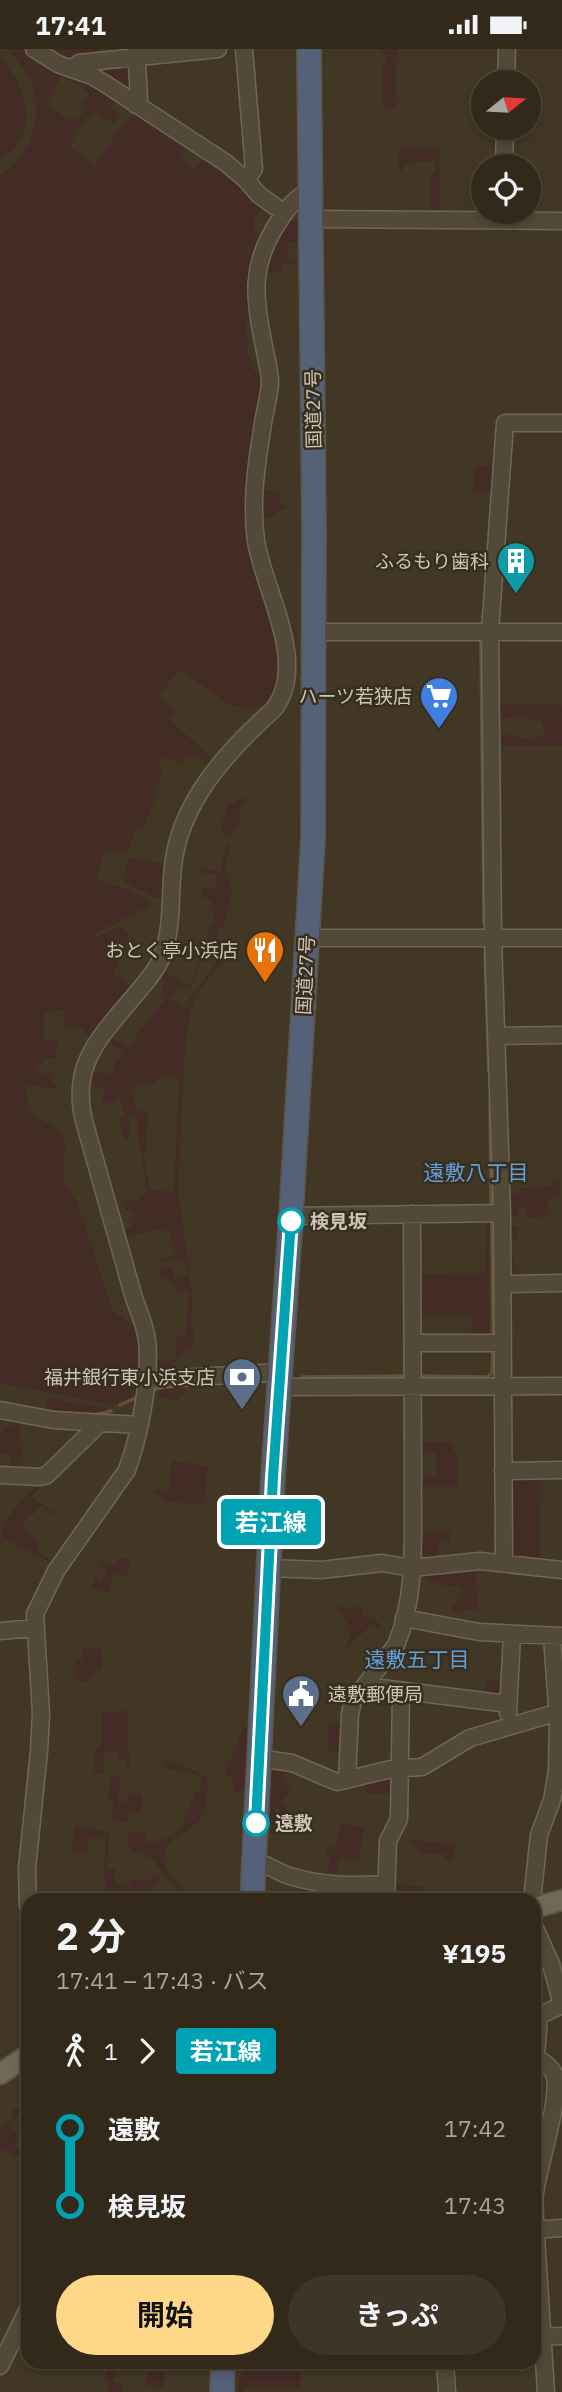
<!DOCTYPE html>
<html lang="ja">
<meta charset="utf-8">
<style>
body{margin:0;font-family:"IBM Plex Sans","Noto Sans JP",sans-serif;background:#3d3528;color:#f1f3f6;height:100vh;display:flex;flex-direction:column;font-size:26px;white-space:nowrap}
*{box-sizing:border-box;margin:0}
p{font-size:23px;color:#a8a6a3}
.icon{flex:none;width:38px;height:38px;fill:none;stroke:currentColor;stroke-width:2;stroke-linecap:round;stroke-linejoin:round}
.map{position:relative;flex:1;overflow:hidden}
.details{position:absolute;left:21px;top:1844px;width:520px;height:476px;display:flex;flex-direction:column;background:#32291b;border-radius:21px;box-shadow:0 4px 10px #0003,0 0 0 2px #4d453a}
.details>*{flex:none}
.badge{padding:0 14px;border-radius:5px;font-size:24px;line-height:46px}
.needle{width:46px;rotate:72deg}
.buttons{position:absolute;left:471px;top:21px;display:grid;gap:14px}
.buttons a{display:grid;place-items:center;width:70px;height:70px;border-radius:50%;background:#32291b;box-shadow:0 4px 10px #0003,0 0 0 2px #4d453a;font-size:35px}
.map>.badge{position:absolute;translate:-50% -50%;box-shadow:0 0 0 4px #fff}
.legs{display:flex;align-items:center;gap:10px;height:77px;padding:0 35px;font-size:23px}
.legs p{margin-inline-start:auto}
.overview{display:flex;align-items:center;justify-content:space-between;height:119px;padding:0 35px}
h1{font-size:38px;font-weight:700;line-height:52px}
.primary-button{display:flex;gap:14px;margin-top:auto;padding:14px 35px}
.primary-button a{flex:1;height:80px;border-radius:42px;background:#fed888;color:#111;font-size:28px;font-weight:700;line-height:80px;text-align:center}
.primary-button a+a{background:#3d3528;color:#f1f3f6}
ul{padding:0 35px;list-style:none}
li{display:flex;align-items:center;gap:24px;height:77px;font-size:26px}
li i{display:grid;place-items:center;width:10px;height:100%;margin:0 9px;background:currentColor}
li i::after{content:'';width:18px;height:18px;margin:-9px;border:5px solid;border-radius:50%;background:#32291b}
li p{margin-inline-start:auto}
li:first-child i{background:linear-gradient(#0000 50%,currentColor 0)}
li:last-child i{background:linear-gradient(currentColor 50%,#0000 0)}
.status{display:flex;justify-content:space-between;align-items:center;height:49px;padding:0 35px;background:#32291b;direction:ltr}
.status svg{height:19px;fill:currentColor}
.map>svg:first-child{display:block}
.green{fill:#432b26;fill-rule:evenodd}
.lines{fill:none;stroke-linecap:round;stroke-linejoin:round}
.stream{stroke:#645232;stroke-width:3.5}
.minor-casing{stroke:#6f6756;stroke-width:19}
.major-casing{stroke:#5e5545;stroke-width:23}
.highway-casing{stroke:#5c5443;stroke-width:26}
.minor{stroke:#524939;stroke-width:16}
.major{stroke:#726857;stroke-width:19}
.highway{stroke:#556178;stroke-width:23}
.line-1-casing{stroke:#fff;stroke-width:16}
.line-1{stroke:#00a3b4;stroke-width:10}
.stop-1-dot{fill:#fff;stroke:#00a3b4;stroke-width:3.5}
.labels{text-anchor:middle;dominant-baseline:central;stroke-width:5;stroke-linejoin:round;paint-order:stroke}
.street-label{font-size:19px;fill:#ccc5b5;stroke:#372e1d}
.poi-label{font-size:19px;fill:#ccc5b5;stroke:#372e1d;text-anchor:end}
.stop-label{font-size:19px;font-weight:bold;fill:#ccc5b5;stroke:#372e1d;text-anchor:start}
.neighbourhood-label{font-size:21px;fill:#609edc;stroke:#372e1d}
</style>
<div class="status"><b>17:41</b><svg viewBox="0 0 49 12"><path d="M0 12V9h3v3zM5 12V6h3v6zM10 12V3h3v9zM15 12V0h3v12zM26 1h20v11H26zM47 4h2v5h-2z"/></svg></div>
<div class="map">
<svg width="562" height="2343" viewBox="0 0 562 2343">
<rect width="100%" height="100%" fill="#423724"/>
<path class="green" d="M8,0H23L63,24L46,56L69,71L71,68L78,72L86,58L83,55L90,44L69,30L71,26L85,30L115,49L110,58L121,66L113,75L95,62L77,81L70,98L95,117L126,70L136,64L187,98L181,111L195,121L205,106L264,156L254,171L255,182L265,187L254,264L246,271L248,307L254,322L266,326L251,447L279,593L282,629L265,660L231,657L184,623H178L160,644L161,649L176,663L171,670L173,673L215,713L211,717C203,711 196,706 185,707L180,715L163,707L158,718L163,724L155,741L157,744L143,779L135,781L128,804L103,803L97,831L129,841L153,855L94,885L96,888L119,878L128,884V890L122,900L124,902L113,924L134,940L93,987L85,985V980L64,977V961L44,963V992L58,991L56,1009L45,1010L42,1016L37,1017L36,1024H51L53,1036H57V1040L26,1036L29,1064L59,1081L65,1093L64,1131L78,1155L113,1263L133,1275C140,1300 139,1320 137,1345L114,1356L0,1334V126C32,108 44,66 31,33C26,21 16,10 8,0Z
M46,0H99V8L65,12Z
M381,0H397L395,58H382L383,14H386V5H383Z
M0,7C27,41 43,81 0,111Z
M134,11L136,46L88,17Z
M399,98L439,100L440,167L430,164L431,125L435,123V112L405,114L402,122H399Z
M301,171V190L297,193H289L287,212H297V215H282L281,223L263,222L265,213L286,172Z
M477,417L496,418L494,437L487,443L473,442L474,421H477Z
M260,441L279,442L281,456H286V460L277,461L273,469H260Z
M497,655L562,656V697H498V686H515L517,689C528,690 537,692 545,684L542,672L529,670L526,666C516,666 507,672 497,668Z
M247,748L241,757L240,772L228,787L221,783L224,767L230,753L235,755L237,750Z
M227,794L230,795L225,820L227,821L232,844L224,878H220L215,889L231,897L220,916L197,944L190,963L185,997L178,1142L192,1244L193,1294L191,1299L188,1298L163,1327L154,1326L153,1309L169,1312L177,1310L176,1288L186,1285L189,1244L187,1240L177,1243L171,1232L159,1226L157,1222L172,1218L175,1229L188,1226L184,1210L161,1214L160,1210L176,1205L169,1181L163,1182L162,1179L124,1189L121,1181L131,1178L134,1165L125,1158L124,1152L138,1151L147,1142C144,1115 138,1093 137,1066H128L130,1089L125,1091L118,1069L125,1067L120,1047L112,1055L109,1053L102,1055L104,1039L85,1036L90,1022L100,1025L102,1023L111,1026L116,1011L122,1009L124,1002L105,992L108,987L130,999L142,978L144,979L160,956L167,951L162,941L166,932L159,926L162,921L189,937L207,897L210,874H213L214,864L211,859L212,850L201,848V840L216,839V825H204L202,821L203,819L220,823ZM208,898L221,907L196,942L192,945L184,960L171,950L179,937L185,939L190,938ZM165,1027L179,1029L174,1143L152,1141L149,1138L143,1106L146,1103L148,1063L137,1062L130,1039L144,1035L152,1036L159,1028Z
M131,808L167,816L165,850L156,849L124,833L127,811Z
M553,1130H560V1146H553V1151H548V1165L537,1169L528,1168L526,1159L522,1157L518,1159V1167L509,1169L508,1146H518L519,1140L553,1137Z
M487,1174H489V1287L472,1290L471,1266H418V1225L485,1224Z
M509,1176L519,1178L516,1192L512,1193C513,1205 511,1219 521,1227L515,1230L509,1224Z
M186,1338V1346L180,1347L177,1351L158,1348L159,1342Z
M47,1349L105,1359L108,1361C86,1366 67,1365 45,1361Z
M14,1367L20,1368L19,1398L23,1401L16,1423L10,1419L11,1406L0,1404V1385L8,1377H13Z
M420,1393H453V1404L458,1405V1438H423V1483H450V1492H438V1513L424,1514V1505L419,1504L420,1428H436V1404L420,1403Z
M172,1412L208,1417L204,1456L163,1452V1448L155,1445L154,1441L169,1443Z
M511,1425H539L540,1513L515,1510L512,1507Z
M48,1430L31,1448L56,1465L54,1466L40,1457L33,1466L28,1467L21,1480L35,1487L34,1489L40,1494L36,1501L53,1514L4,1490L0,1496C0,1470 27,1442 48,1430Z
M119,1508L130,1511L126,1527L114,1524L109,1544L91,1539L96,1528L101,1532L107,1522L98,1514L100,1511L116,1517Z
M476,1517L477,1561L463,1560L462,1564L452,1562L454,1554H458L463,1539L442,1536L424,1529L425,1521Z
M342,1557L344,1560L354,1557L361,1560L363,1566L375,1570L382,1578L380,1580L372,1575L346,1600L345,1599C355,1584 347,1571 337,1559Z
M101,1599L102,1620L95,1621V1626H90V1633H81L76,1627L75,1611H82V1600Z
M487,1631L505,1633L504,1650L486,1648Z
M128,1662L127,1700L130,1701L129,1721H127V1712L119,1711V1703L104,1702L103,1725L93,1724L96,1698H101V1663Z
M329,1676H344L343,1702H331V1705H327Z
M244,1678L253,1686L246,1740L236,1745L231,1729L225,1724Z
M166,1711L187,1718L208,1729C207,1742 208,1761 199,1772C192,1780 173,1788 168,1796C154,1817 181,1837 194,1851H190C180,1843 157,1822 154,1810L144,1807L143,1804L131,1803L132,1797H128L129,1783L145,1784V1792L156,1794L158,1791C182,1788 189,1762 195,1743H199L202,1727C192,1725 174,1719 164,1720Z
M274,1717L289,1719V1725H282L291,1744L280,1752L289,1765L286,1767L278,1759L275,1760L274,1784L270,1783C271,1767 267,1728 274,1717Z
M111,1726L120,1727L118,1753L127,1754L128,1744L142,1745L141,1764L129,1763L128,1773L111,1771L114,1753L108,1752Z
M388,1726L392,1729L391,1744L367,1745L363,1734Z
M341,1775L364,1778L359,1811L340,1809L336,1825L327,1824L330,1807L327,1806V1797L336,1799Z
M75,1778L109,1783L107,1819L115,1820V1834L130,1835V1830L150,1831L156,1826L161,1830L141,1851H87H105L106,1833L103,1832L106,1790L89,1789L87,1804L71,1803Z
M411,1791L455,1795L452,1814L445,1811V1805L419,1804L416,1797L410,1795Z
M397,1836L423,1837L421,1851L392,1852L393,1837Z
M19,2057L22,2060L14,2071L11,2080L19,2087L15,2097L21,2101L18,2108L0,2100V2080L12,2070L11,2063Z
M106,2314H146V2319L122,2316L121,2320L115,2319L113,2333L124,2335L121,2343H108L109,2333L106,2329Z
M300,2316V2340L244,2339L243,2343H238L239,2332L245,2320Z
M148,2320L164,2321V2338L146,2337Z"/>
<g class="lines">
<path class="stream" d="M529,591H562
M481,593L484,873
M485,906L489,1022
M490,1050L491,1153
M492,1175L493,1286
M424,1327L487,1328L492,1324L493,1303
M302,1328L403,1327
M152,1341L166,1337
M120,1356L136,1349
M95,1366L111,1362"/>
<defs>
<path id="minor" d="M34,0L58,15L92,27L104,34L226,114L246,131L259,146L284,164
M244,0L254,120L246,131
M73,19L79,14L218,0
M506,33L507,0
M136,56L139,49L136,0
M504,117L505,79
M311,170L562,172
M314,583H562
M307,889H562
M496,987L562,986
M291,1167L502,1164
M503,1235L562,1234
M413,1294H503
M146,1331L281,1323
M279,1338L562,1337
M0,1361L54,1371L138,1376
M503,1422L562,1421
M0,1426L40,1428L47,1426L99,1375
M504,1513L502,1164L493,889L490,582L505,374H562
M268,1519L321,1521L382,1514L412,1519L480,1512L562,1521
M404,1569L479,1583L562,1587
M0,1582L35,1579
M367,1634L373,1638L508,1655
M508,1664L512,1586
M258,1709L292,1714L337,1733L391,1720L422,1718L470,1689L562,1662
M347,1731L350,1665L353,1652L396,1596C418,1544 412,1482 413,1427C413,1340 413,1253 412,1165
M254,1812C268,1815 277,1823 290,1827C322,1837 353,1837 385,1835
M386,1852L388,1792L399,1770L401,1642
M532,1852L539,1786L552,1751L557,1722L558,1672L552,1587
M28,1857L27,1820L39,1702L41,1665L35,1565L56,1522L127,1421C140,1385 151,1329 147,1291C145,1276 139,1263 134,1249L84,1072C70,1015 101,987 135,946C144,935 154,925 160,912C174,879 169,851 173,818C179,754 228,701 274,660C309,614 264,542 256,492C251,455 256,417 262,381C264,365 269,349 270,334C270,321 266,309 264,297C254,250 250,217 277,175C286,161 295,148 310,142
M534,1877L551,1915L562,1956
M534,2007C541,2011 551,2017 554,2025C562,2046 538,2119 535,2144C534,2153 535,2162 535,2171L546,2343
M536,2008L539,1967L562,1956
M534,2181L562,2179
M534,2288L562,2287
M445,2314L447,2343
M0,2317L28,2260"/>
<path id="major" d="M534,1859L562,1851
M0,2025L28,2006"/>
<path id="highway" d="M252,1852L273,1428L291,1167L313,790L314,481L309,0
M222,2343L223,2314"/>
</defs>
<use href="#minor" class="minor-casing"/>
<use href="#major" class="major-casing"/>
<use href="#highway" class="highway-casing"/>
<use href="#minor" class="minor"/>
<use href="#major" class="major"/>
<use href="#highway" class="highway"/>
</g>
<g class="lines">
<defs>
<path id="line-1" d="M256,1774L273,1428L291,1172"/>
</defs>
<use href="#line-1" class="line-1-casing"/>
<use href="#line-1" class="line-1"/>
</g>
<defs>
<symbol id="building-pin" viewBox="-11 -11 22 30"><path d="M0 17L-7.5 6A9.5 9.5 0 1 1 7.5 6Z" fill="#0f9aa8" stroke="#372e1d"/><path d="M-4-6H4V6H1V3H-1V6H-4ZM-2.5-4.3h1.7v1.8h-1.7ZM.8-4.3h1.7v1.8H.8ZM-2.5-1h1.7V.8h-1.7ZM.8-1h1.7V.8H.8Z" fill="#fff"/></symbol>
<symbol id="supermarket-pin" viewBox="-11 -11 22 30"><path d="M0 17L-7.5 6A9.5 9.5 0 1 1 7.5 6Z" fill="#3f7fe0" stroke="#372e1d"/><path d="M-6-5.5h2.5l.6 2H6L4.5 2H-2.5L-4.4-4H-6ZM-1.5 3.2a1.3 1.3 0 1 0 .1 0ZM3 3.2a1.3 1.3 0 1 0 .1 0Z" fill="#fff"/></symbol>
<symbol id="restaurant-pin" viewBox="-11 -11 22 30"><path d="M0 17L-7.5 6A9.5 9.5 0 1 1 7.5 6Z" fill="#e8710a" stroke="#372e1d"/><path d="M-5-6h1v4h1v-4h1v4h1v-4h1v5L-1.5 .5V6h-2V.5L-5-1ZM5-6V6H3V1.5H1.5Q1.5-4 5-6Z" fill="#fff"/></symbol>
<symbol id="bank-pin" viewBox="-11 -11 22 30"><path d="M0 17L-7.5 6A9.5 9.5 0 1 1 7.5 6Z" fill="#5c6f8a" stroke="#372e1d"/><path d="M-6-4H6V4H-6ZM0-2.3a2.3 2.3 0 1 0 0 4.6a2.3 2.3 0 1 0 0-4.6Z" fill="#fff"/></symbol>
<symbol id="civic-pin" viewBox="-11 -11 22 30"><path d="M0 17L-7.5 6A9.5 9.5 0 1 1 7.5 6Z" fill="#5c6f8a" stroke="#372e1d"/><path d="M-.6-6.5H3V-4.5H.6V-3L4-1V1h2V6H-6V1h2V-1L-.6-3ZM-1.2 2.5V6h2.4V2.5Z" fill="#fff"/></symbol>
</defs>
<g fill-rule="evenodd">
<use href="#building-pin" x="494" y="490" width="44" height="60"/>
<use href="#supermarket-pin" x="417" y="625" width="44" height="60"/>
<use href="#restaurant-pin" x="243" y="879" width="44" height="60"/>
<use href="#bank-pin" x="220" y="1306" width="44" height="60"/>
<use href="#civic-pin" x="279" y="1623" width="44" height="60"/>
</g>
<g class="stop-1-dot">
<circle cx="291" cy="1172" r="12"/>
<circle cx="256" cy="1774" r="12"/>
</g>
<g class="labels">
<g class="street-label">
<text transform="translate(313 360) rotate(-91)">国道27号</text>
<text transform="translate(305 926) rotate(-87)">国道27号</text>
</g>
<g class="poi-label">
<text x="489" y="512">ふるもり歯科</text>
<text x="412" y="647">ハーツ若狭店</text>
<text x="238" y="901">おとく亭小浜店</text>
<text x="215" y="1328">福井銀行東小浜支店</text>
<text x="328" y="1645" text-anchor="start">遠敷郵便局</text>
</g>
<g class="stop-label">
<text x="310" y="1172">検見坂</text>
<text x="275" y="1774">遠敷</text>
</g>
<g class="neighbourhood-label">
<text x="476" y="1123">遠敷八丁目</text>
<text x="417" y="1610">遠敷五丁目</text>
</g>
</g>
</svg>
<div class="buttons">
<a><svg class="needle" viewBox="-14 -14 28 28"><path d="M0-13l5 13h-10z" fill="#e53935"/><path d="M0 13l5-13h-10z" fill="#a8a6a3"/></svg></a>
<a><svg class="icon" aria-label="locate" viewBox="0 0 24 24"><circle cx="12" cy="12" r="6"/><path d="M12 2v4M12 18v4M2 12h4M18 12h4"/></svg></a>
</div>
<b class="badge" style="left:271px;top:1473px;background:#00a3b4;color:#fff">若江線</b>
<section class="details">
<div class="overview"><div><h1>2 分</h1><p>17:41 – 17:43 · バス</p></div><b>¥195</b></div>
<div class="legs"><svg class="icon" aria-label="walk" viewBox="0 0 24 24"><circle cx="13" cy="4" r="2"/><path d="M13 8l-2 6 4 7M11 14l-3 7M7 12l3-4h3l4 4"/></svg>1<svg class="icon" aria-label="forward" viewBox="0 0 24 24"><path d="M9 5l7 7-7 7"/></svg><b class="badge" style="background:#00a3b4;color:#fff">若江線</b></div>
<ul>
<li><i style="color:#00a3b4"></i><b>遠敷</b><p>17:42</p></li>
<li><i style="color:#00a3b4"></i><b>検見坂</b><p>17:43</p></li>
</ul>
<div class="primary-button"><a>開始</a><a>きっぷ</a></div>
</section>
</div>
